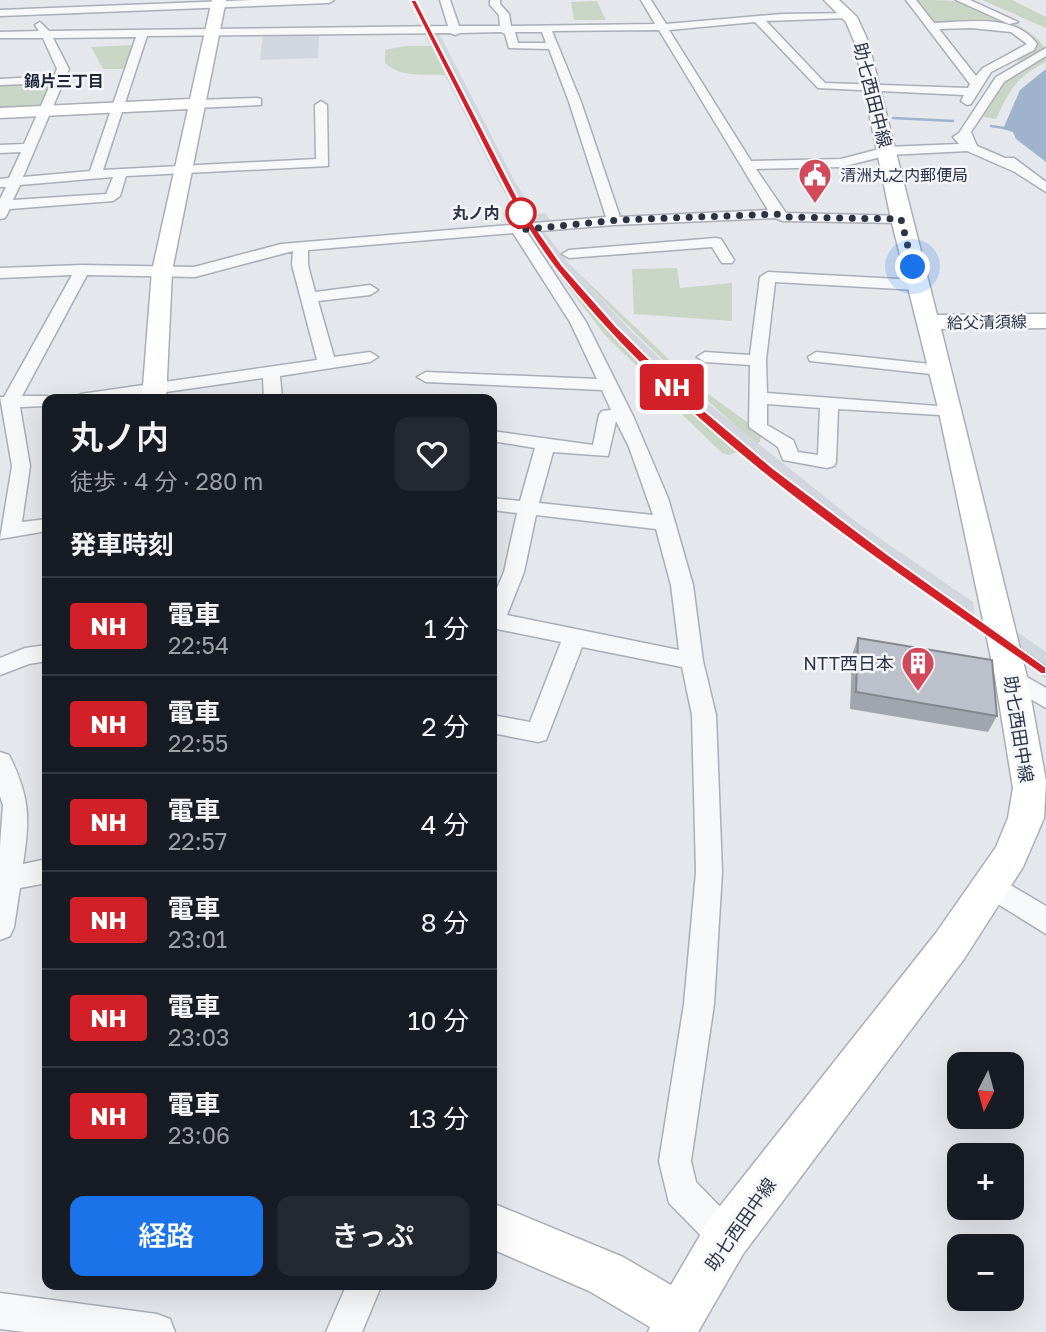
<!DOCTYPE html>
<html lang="ja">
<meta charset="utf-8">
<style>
body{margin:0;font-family:"Golos Text","Noto Sans JP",sans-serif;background:#242831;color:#f1f3f6;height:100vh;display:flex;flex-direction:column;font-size:26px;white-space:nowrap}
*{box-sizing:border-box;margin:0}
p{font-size:23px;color:#9ea1a6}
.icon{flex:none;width:38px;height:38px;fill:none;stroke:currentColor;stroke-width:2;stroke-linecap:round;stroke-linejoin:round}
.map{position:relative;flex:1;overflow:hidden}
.panel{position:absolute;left:42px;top:394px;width:455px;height:896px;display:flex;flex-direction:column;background:#171b24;border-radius:14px;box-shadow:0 7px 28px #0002}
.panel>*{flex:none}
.badge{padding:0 14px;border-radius:5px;font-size:24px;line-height:46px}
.needle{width:46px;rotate:186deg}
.tools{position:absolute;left:947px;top:1052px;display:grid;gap:14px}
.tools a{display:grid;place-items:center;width:77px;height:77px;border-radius:14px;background:#171b24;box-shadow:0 7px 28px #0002;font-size:35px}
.you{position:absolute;width:35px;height:35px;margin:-18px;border:5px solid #fff;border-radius:50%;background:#1a73e8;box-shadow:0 0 0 10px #1a73e833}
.map>.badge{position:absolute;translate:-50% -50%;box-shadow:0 0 0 4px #fff}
h2{padding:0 28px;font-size:26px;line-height:63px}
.round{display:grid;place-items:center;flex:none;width:74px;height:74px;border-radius:14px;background:#242831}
.summary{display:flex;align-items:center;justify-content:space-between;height:119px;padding:0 28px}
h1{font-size:33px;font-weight:600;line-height:52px}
.cta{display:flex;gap:14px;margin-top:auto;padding:14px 28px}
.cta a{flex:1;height:80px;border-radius:14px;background:#1a73e8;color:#fff;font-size:28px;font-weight:600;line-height:80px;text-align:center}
.cta a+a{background:#242831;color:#f1f3f6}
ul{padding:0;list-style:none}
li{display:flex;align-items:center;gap:21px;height:98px;padding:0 28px;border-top:2px solid #363941}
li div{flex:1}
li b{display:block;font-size:26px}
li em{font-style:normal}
li .badge{min-width:77px;font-weight:700;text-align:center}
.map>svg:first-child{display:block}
.built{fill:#d2d6de}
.green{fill:#c9d6c5}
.water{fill:#9fb4cc}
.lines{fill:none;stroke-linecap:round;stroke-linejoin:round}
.stream{stroke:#9fb4cc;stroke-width:2.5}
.street-casing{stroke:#a9aeb7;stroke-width:3}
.secondary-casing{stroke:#a9aeb7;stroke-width:3}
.street{fill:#f7f8fa;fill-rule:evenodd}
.secondary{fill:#fff;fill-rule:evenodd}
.rail-far3-casing{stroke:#7d8696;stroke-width:3.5}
.rail-far2-casing{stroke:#7d8696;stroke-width:5}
.rail-far1-casing{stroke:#7d8696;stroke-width:6}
.rail-casing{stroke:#7d8696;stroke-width:8}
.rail-far3{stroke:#f4f6f9;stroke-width:2.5;stroke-dasharray:8;stroke-linecap:butt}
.rail-far2{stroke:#f4f6f9;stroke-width:3.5;stroke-dasharray:10;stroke-linecap:butt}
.rail-far1{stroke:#f4f6f9;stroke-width:4.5;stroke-dasharray:13;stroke-linecap:butt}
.rail{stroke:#f4f6f9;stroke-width:5;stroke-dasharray:17;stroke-linecap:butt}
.wall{fill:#a1a5ae}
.building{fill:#bbc0ca;stroke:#83868d;stroke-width:2}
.line{fill:#d12027;stroke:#fff;stroke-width:2}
.walk{stroke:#2b3445;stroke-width:7;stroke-dasharray:0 12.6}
.stop-dot{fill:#fff;stroke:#d12027;stroke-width:3.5}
.labels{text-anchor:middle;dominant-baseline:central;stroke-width:5;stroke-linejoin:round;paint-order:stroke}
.far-neighbourhood-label{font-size:16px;font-weight:bold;fill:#1d2536;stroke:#f4f6f9}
.far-poi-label{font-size:16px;fill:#2b3445;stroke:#f4f6f9;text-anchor:start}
.far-stop-label{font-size:16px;font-weight:bold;fill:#2b3445;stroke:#f4f6f9;text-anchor:end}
.far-street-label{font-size:16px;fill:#2b3445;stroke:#f4f6f9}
.street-label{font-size:18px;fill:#2b3445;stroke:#f4f6f9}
.poi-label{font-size:18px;fill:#2b3445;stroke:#f4f6f9;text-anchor:end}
</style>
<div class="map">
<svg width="1046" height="1332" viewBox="0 0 1046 1332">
<rect width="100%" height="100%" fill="#e4e7ec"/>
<path class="built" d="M319,33L318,58L260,60L263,34Z
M424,33H439L515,182L535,214L545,213L554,225L513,227L503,214L517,212L499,183Z
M542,229L570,265L630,330L700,397L859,524L973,602L976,629L739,453L679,399L556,267L529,230Z
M1017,632L1046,652V679L1027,666Z"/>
<path class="green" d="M915,0C929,0 946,0 959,1C981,7 1033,27 1044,47L1042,51L1014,65L1036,44C1024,11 960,30 933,23Z
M982,0H1012L1046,17V28Z
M597,1L606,20H574L571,2Z
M133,45L125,69H103L91,47Z
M431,46L445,75C424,74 401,78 385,63V50L405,46Z
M1046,54V62C1016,77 1010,90 996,119L983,117C1000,79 1011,74 1046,54Z
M53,82L43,106L0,110V84Z
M529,230C588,312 662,384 737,452L729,455L722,453L654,387L647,376L605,335L526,232Z
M570,265L697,386L750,424L761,436L760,442L757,443C690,388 629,329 570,265Z
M677,268L680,288L732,283V321L634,314L632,269Z"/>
<path class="water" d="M1046,69V162L1016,139L1013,132L1003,129L1020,90Z"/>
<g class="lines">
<path class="stream" d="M893,118L953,121
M991,126L1010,129"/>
<defs>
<path id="street" d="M253,0H334L329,3L0,16V10Z
M440,0H450L459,26H500L499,15L490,5V0H500V4L509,14L511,26L655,24L641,0H651L666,24L782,14L852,13V17L848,18L766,21L825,83L968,88L970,84L906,0H916L934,23C968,22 1015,13 1037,44L1034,50L991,72L971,104L967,105L961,101L964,95L818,88L755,22L669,30L751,161L841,159L887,147L959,144L953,137L959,133L996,77L1046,48V56L1004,82L971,132L977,146L1005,158H1014L1046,182V192L1015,172L967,151L889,155L841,167L756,169L786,213L906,216L908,219L901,223L783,221L775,218L614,225L527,232L586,322L633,416L668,498L693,585L703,661L716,715L722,872L714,1004L691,1161L696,1182L738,1225L743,1237L738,1249L726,1254L714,1249L669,1203L659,1161L684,1004L696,872L692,715L682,667L582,647L546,740L538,742L492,733V715L530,722L561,642L492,628V600L504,572L517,513L492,510V498L520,501L535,448L492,441V431L593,445L599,415L602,411L611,410L602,390L426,382L417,377L426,372L597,379L570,322L513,233L308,250V265L315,292L370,285L378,290L370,295L318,301L334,357L370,352L378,357L370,362L280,376L282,399H264L263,378L118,399H72L81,394L317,360L292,265L293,251L195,277L87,275L22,396H47L54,399H47V406L20,407L30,466L22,522L47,519V531L0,539L12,466L0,397H4L72,275L0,278V268L82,265L194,267L281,244L606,217L569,102L549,49L509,48L505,34L501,32L460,33L455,35L450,33L147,36L103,170L316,159L315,105L321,101L327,105L328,166L126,176L120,196L113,201L10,209L5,218L0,219V199L6,187H0V179L9,178L21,152L0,153V145L24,144L51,83L0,85V79L54,76L57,69L43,38H0V32L39,31L35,25L40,22L49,31L448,26ZM971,28L1011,32L1027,44L983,68L976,76L939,29ZM659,30L768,210L620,217L581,102L552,31ZM515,32H542L546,43H518ZM136,37L90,171L23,177L69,69L53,38ZM113,177L106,194L13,200L20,185ZM616,421L629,447L653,515L539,503L553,452L608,456ZM536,515L656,529L671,585L679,650L507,615L524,572Z
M956,0H970L1018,22L1009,24Z
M257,98L261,99V105L196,108L190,104L196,100Z
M716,238L721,239L734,260L732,263H722L712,247L569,258L562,254L569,250Z
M768,272L917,280L925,285L917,290L775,282L766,360L767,393L951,407L960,412L957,416L838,409L836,462L834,466L827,468L783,460L778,447L749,427L750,365L705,362L697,357L705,352L750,355L760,277ZM767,404L820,408L818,455L798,452L793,440L767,425Z
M816,352L940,365L949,370L940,375L810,361L808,357Z
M47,645V661L29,664L0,675V658L25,648Z
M1011,668L1046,688V708L1003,683L1000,677L1003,671Z
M0,752L9,755C30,797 30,818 23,864L47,859V883L20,888L14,927L10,936L0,940V846L3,805L0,796Z
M990,873L1046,906V934L980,893L977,885L980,877Z
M347,1284H382L362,1332H326Z
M0,1293L157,1314L170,1319L175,1332H25L0,1329Z"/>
<path id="secondary" d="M212,0H226L172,271L166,399H142L152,271L188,109L0,118V108L190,99Z
M824,0H839L857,17L868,41L937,315L1046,314V328L941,329L1027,677L1046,781L1044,818L1023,867L964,959L743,1254L698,1332H648L650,1327L589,1291L492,1249V1203L623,1257L671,1285L709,1220L936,933L996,847L1008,818L1013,788L995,677L939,412L891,219L854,41L846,22Z"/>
</defs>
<use href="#street" class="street-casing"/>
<use href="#secondary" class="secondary-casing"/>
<use href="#street" class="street"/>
<use href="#secondary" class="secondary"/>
<defs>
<path id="rail-far3" d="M413,0L488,151"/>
<path id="rail-far2" d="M487,149L538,240L589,304L627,344"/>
<path id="rail-far1" d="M625,342C717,439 826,518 935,594"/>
<path id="rail" d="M933,592L1046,670"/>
</defs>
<use href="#rail-far3" class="rail-far3-casing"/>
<use href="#rail-far2" class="rail-far2-casing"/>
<use href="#rail-far1" class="rail-far1-casing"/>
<use href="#rail" class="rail-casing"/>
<use href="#rail-far3" class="rail-far3"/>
<use href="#rail-far2" class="rail-far2"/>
<use href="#rail-far1" class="rail-far1"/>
<use href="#rail" class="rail"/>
</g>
<path class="wall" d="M858,638L997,716L988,732L850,709L852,655Z"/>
<path class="building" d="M858,638L992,660L997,716L856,692Z"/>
<path class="line" d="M410,0H416L525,212L562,265L616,326L687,396L773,468L890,556L1046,667V674H1041C871,555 685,434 556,269C524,228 502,183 479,137C456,91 433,46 410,0Z"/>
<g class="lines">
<path class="walk" d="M521,213L518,230L620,220L777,214L783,217L901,219L913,267"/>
</g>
<defs>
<symbol id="civic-pin" viewBox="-11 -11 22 30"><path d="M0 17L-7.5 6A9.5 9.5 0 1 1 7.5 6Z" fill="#d1495b" stroke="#f4f6f9"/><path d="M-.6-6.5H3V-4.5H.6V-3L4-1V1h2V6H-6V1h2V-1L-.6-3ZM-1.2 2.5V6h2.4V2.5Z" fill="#fff"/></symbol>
<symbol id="building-pin" viewBox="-11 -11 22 30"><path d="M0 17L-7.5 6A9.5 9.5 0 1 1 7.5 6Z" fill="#d1495b" stroke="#f4f6f9"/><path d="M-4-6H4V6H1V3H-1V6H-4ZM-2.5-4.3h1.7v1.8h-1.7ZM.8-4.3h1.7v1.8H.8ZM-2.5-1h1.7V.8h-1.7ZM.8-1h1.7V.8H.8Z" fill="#fff"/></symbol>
</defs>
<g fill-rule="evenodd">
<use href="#civic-pin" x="796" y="156" width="38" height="52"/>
<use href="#building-pin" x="899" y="644" width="38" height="52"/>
</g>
<circle class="stop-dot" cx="521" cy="213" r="14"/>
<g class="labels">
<g class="far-neighbourhood-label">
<text x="64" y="81">鍋片三丁目</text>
</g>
<g class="far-poi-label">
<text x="840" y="175">清洲丸之内郵便局</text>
</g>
<g class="far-stop-label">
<text x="500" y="213">丸ノ内</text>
</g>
<g class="far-street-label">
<text transform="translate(987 322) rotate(-1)">給父清須線</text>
</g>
<g class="street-label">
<text transform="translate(873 95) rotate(76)">助七西田中線</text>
<text transform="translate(1019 729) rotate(81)">助七西田中線</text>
<text transform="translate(740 1224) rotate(-55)">助七西田中線</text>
</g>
<g class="poi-label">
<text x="894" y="663">NTT西日本</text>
</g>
</g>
</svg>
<div class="tools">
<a><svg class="needle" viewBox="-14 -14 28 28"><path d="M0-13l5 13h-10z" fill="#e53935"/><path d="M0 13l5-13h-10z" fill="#9ea1a6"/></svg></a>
<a>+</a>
<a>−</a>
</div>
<div class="you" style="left:913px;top:267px"></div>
<b class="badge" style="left:672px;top:387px;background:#d12027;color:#fff">NH</b>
<section class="panel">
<div class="summary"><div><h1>丸ノ内</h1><p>徒歩 · 4 分 · 280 m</p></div><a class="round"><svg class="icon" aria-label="heart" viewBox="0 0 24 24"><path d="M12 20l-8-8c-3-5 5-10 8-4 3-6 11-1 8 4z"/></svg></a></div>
<h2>発車時刻</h2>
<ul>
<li><span class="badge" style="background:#d12027;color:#fff">NH</span><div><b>電車</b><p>22:54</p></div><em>1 分</em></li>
<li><span class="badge" style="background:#d12027;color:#fff">NH</span><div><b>電車</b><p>22:55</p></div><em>2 分</em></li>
<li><span class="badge" style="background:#d12027;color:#fff">NH</span><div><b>電車</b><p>22:57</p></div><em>4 分</em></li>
<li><span class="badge" style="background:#d12027;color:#fff">NH</span><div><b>電車</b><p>23:01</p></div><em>8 分</em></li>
<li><span class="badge" style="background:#d12027;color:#fff">NH</span><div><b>電車</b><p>23:03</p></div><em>10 分</em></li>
<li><span class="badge" style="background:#d12027;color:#fff">NH</span><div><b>電車</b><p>23:06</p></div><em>13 分</em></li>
</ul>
<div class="cta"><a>経路</a><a>きっぷ</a></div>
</section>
</div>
